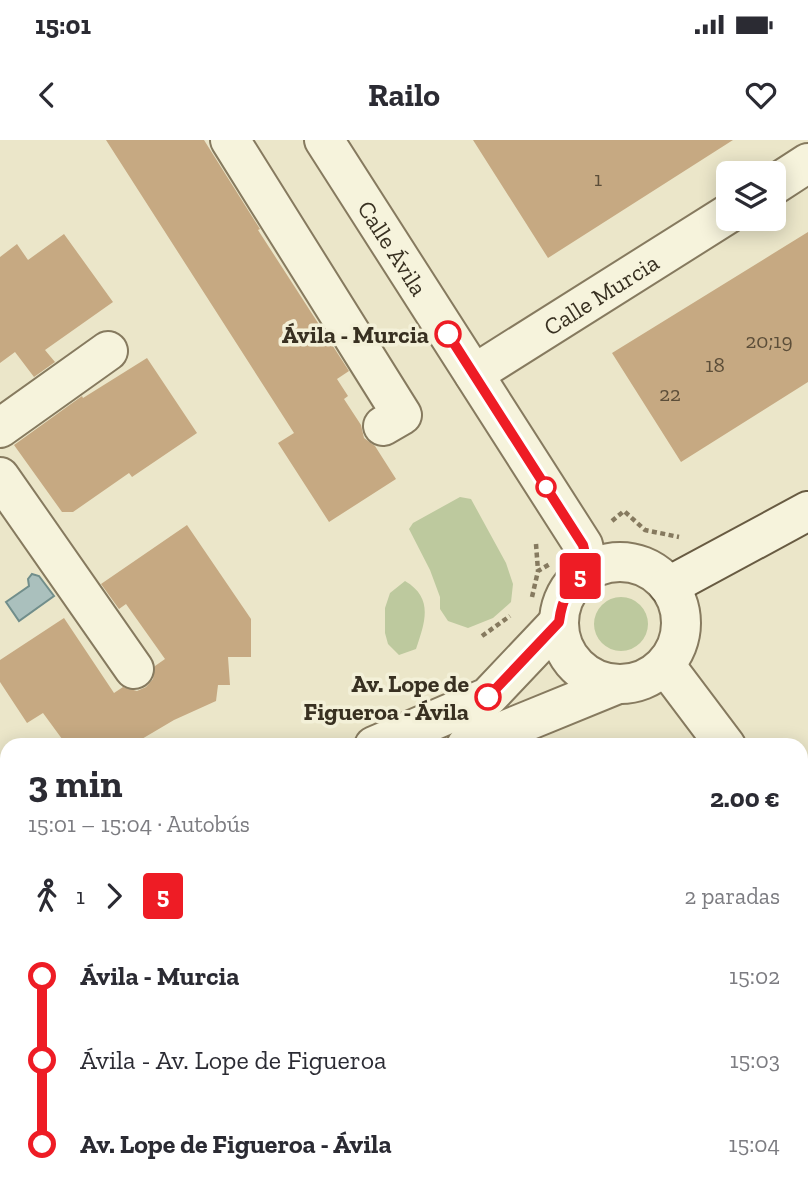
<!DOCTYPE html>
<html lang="es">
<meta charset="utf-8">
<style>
body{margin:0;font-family:"Zilla Slab",serif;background:#f7f7f7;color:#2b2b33;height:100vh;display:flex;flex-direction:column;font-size:26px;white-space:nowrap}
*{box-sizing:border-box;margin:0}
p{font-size:23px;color:#7c7c81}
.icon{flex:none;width:38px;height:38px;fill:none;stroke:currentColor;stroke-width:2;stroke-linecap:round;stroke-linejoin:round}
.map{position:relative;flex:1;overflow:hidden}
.side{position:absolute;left:0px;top:598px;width:808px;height:464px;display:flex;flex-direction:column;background:#fff;border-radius:21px 21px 0 0;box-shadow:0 4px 18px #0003}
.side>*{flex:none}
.badge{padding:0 14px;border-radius:5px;font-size:24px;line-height:46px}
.buttons{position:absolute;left:716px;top:21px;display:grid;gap:14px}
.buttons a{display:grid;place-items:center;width:70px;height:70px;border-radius:10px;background:#fff;box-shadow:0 4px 18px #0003;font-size:35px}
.map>.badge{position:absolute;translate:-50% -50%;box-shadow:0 0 0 4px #fff}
.legs{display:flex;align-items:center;gap:10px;height:77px;padding:0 28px;font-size:23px}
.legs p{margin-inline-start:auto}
.head{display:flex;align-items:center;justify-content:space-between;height:119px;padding:0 28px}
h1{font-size:38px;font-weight:700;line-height:52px}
ul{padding:0 28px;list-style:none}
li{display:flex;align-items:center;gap:24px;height:84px;font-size:26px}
li i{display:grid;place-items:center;width:10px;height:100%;margin:0 9px;background:currentColor}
li i::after{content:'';width:18px;height:18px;margin:-9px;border:5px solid;border-radius:50%;background:#fff}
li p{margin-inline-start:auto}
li:first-child i{background:linear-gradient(#0000 50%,currentColor 0)}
li:last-child i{background:linear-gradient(currentColor 50%,#0000 0)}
.status{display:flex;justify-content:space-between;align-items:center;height:49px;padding:0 35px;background:#fff;direction:ltr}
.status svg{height:19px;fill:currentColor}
header{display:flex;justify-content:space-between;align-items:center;height:91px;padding:0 28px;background:#fff;font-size:32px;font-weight:700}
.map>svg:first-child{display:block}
.green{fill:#bdc99e}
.water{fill:#aac0bd;stroke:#718e8b;stroke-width:2}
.building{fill:#c6a982}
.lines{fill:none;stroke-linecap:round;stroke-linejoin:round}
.street-casing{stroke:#867a5f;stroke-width:42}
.secondary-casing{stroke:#685b42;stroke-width:42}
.path{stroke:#867a5f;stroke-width:4.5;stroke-dasharray:5 3.5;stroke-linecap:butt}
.street{stroke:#f6f3dc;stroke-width:38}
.secondary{stroke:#f6f3dc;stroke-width:38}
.line-1-casing{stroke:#fff;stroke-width:16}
.line-1{stroke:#ee1c25;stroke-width:10}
.stop-1-dot{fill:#fff;stroke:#ee1c25;stroke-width:3.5}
.labels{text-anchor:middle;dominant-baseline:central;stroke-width:7;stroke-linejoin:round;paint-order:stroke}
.number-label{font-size:21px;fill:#5c4e39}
.street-label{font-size:24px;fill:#383021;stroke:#f3f0d8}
.stop-label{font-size:24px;font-weight:bold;fill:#383021;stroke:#f3f0d8;text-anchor:end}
</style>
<div class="status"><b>15:01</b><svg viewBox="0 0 49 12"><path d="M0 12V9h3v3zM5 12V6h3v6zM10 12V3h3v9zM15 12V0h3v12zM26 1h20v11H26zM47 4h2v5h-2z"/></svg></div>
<header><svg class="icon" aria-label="back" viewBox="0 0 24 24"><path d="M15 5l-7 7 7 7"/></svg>Railo<svg class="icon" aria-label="heart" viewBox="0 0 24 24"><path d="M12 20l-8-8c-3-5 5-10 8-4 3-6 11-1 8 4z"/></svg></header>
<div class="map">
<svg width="808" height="1062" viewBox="0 0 808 1062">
<rect width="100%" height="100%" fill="#ebe6c9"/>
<path class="green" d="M460,357L471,359L506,423L513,444L511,462L493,478L468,488L448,481L440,469V457L430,430L409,389L413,383Z
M405,441C434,458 425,482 416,509L399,515L388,504L385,493V468L390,453Z
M594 484a27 27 0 1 1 54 0a27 27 0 1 1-54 0Z"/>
<path class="water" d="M32,434L39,436L54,456L19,481L6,462L29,446L28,439Z
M157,1055H211L215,1062H161Z"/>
<path class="building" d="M106,0H204L260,89L258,90L349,231L337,239L348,256L344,259L361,285L364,298L375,306L396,339L329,382L278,303L294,293Z
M473,0H733L548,118Z
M808,92V242L681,322L612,213Z
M64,94L113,162L45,210L55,222L34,237L15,212L0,223V117L17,104L28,120Z
M147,218L197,293L132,337L129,333L73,372H62L14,305L82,256L83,258Z
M187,385L251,479V517H228L230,545H218L216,561L174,580L130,606H80L65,603L43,573L27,583L0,542V520L64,478L114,553L123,547L137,551L146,547L153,539L155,526L165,519L126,464L119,469L101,444Z"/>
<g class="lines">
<defs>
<g id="street">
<path d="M230,0L402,275L383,286"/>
<path id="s1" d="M324,0L583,405L589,430"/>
<path d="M774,45L808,23"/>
<path id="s2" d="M474,234L728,74"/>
<path d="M0,288L108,211"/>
<path d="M0,337L134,529"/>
<circle cx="620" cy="483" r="61"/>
<path d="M665,525L726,606"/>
<path d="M374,606L488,557L559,482"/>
<path d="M466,606L618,544"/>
<path d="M802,721L808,731"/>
<path d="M0,751L7,748"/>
<path d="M0,794L7,791"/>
<path d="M477,1055L481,1062"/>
<path d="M634,1062L644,1055"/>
</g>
<path id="secondary" d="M669,446L808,371"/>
</defs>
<use href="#street" class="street-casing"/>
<use href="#secondary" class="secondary-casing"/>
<path class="path" d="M612,381L624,371L645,390L679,397
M536,404L538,431
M532,457L538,431L550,424
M482,496L510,476"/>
<use href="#street" class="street"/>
<use href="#secondary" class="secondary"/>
</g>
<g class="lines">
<defs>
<path id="line-1" d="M448,194L583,405L589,430C570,444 562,458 559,482L488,557"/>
</defs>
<use href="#line-1" class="line-1-casing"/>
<use href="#line-1" class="line-1"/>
</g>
<g class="stop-1-dot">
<circle cx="448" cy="194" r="12"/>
<circle cx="546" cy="347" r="9"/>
<circle cx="488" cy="557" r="12"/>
</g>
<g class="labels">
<g class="number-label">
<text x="598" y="38">1</text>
<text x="769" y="200">20;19</text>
<text x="715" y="224">18</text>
<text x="670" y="253">22</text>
</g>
<g class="street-label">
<text stroke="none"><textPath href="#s1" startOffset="128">Calle Ávila</textPath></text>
<text stroke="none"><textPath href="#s2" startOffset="150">Calle Murcia</textPath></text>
</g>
<g class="stop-label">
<text x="429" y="194">Ávila - Murcia</text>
<text x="469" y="543">Av. Lope de<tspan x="469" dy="28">Figueroa - Ávila</tspan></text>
</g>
</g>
</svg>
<div class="buttons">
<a><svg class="icon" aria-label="layers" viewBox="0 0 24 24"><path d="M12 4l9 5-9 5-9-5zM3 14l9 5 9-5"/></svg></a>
</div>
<b class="badge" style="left:580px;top:436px;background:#ee1c25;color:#fff">5</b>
<section class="side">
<div class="head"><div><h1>3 min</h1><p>15:01 – 15:04 · Autobús</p></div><b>2.00 €</b></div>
<div class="legs"><svg class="icon" aria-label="walk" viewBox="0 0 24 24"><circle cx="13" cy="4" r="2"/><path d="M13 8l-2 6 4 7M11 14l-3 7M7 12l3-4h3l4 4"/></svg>1<svg class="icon" aria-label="forward" viewBox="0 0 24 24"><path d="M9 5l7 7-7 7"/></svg><b class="badge" style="background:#ee1c25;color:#fff">5</b><p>2 paradas</p></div>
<ul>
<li><i style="color:#ee1c25"></i><b>Ávila - Murcia</b><p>15:02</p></li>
<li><i style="color:#ee1c25"></i><span>Ávila - Av. Lope de Figueroa</span><p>15:03</p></li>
<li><i style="color:#ee1c25"></i><b>Av. Lope de Figueroa - Ávila</b><p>15:04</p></li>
</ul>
</section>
</div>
